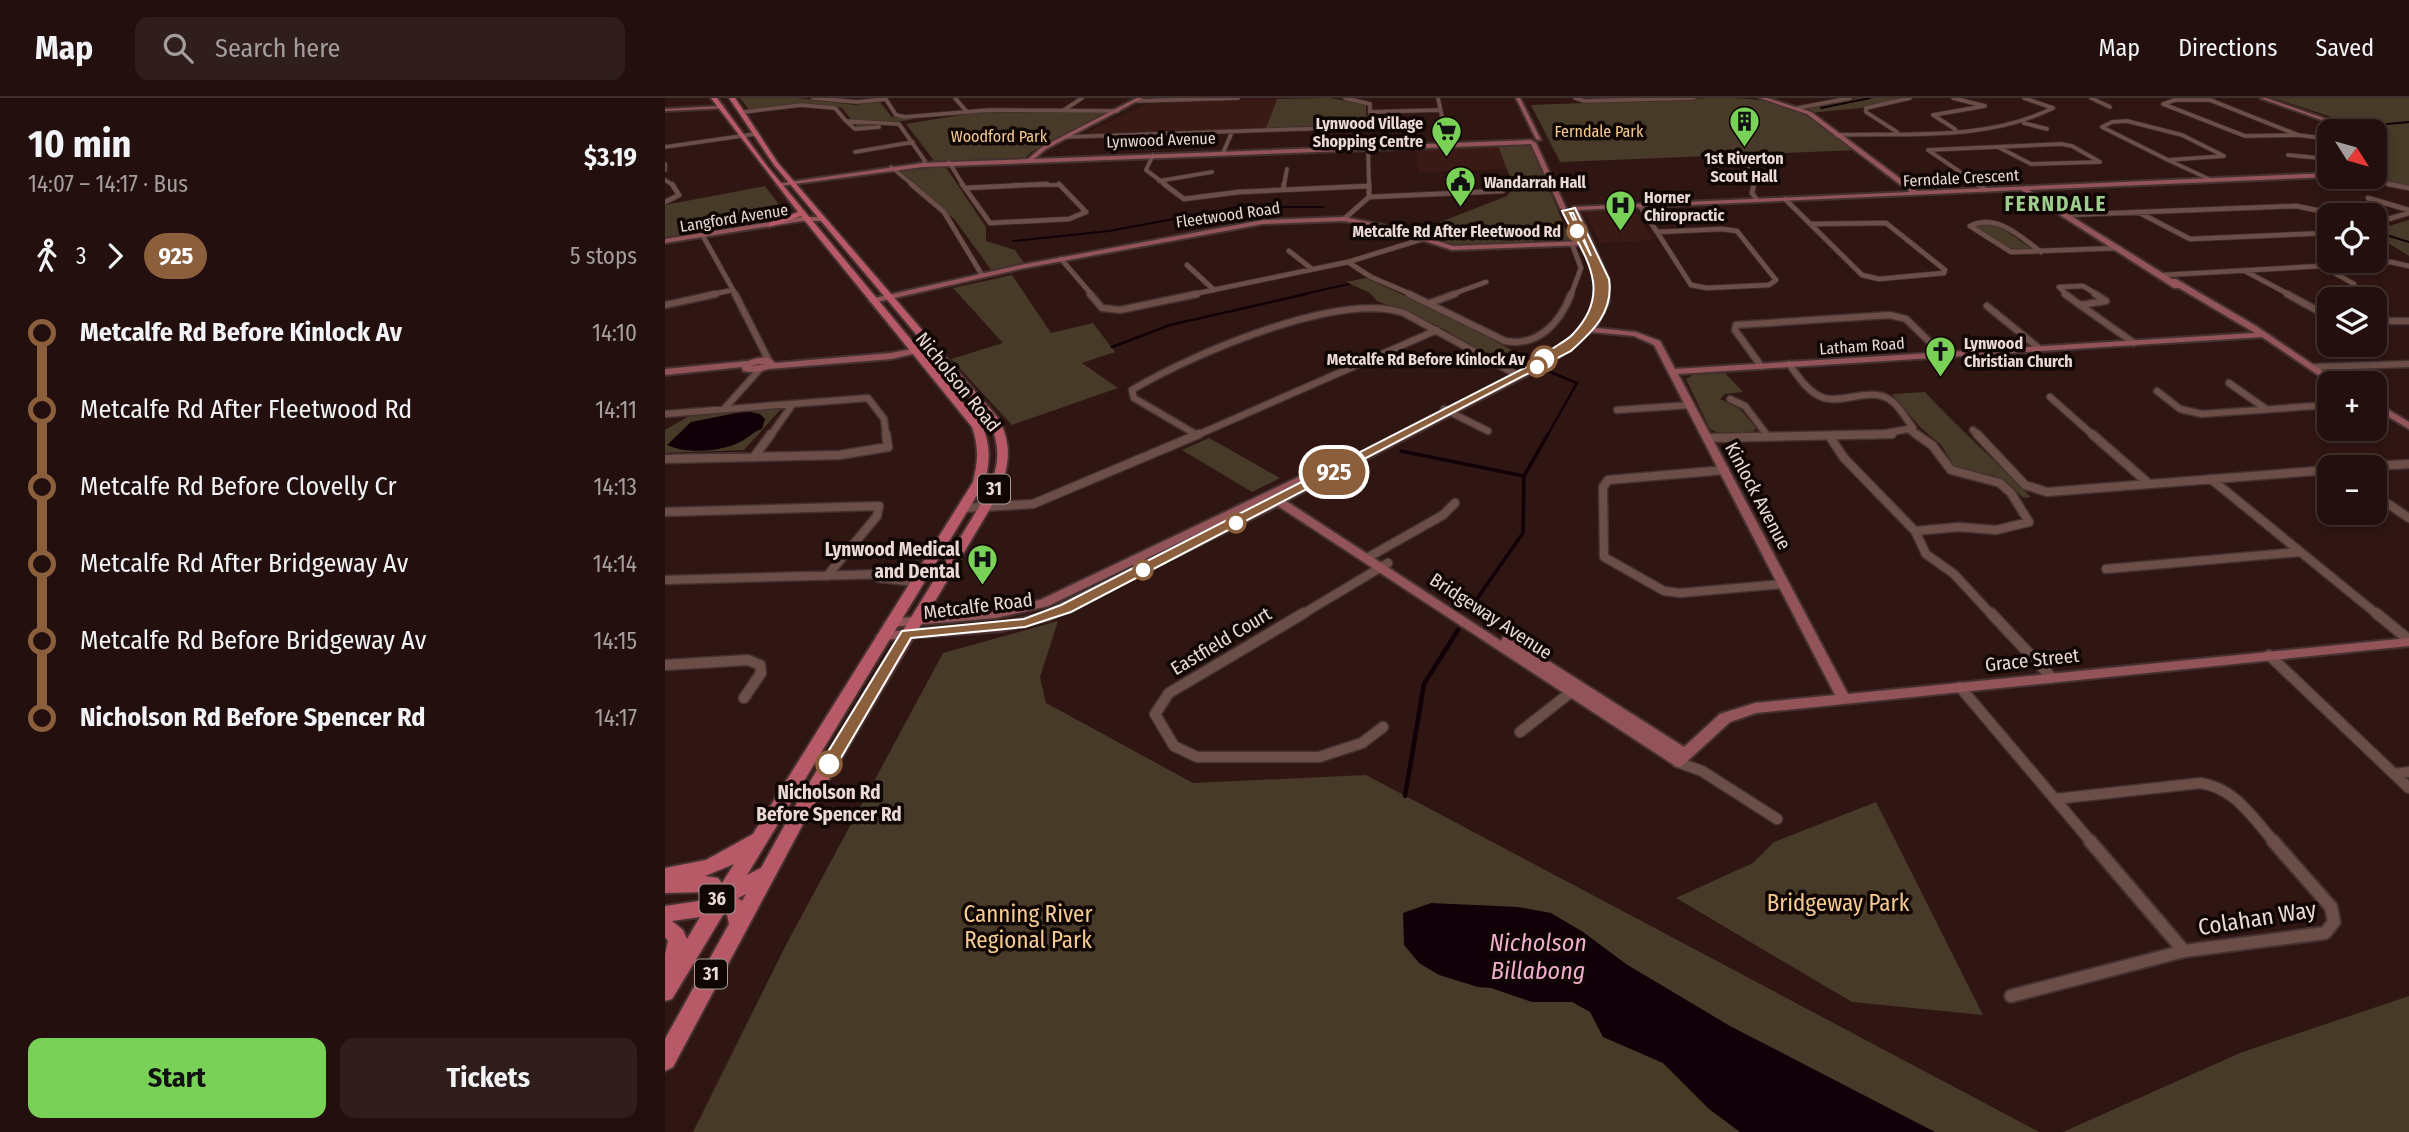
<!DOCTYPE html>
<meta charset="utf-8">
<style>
body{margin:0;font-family:"Fira Sans Condensed",sans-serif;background:#2f1e1c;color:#f1f3f6;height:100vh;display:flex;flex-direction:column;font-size:26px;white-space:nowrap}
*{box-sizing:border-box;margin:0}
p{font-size:23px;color:#a39d9e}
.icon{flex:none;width:38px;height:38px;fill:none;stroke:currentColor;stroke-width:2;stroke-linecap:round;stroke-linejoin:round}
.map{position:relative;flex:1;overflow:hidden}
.panel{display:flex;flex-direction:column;background:#23100e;width:665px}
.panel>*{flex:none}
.badge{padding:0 14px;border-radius:23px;font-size:24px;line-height:46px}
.needle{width:46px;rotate:127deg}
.controls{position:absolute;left:1652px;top:21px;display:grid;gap:14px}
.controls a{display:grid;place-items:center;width:70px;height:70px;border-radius:14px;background:#23100e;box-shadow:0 4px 10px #0003,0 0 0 2px #40302e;font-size:35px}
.map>.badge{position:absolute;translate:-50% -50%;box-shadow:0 0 0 4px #fff}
.legs{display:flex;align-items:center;gap:10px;height:77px;padding:0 28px;font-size:23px}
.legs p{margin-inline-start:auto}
.headline{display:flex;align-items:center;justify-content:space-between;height:119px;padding:0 28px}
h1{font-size:38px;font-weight:700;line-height:52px}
.primary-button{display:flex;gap:14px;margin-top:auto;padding:14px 28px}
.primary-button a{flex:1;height:80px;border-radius:14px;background:#79d157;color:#111;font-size:28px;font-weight:700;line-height:80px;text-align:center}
.primary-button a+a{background:#2f1e1c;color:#f1f3f6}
ul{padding:0 28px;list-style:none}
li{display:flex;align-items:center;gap:24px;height:77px;font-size:26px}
li i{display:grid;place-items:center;width:10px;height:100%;margin:0 9px;background:currentColor}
li i::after{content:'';width:18px;height:18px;margin:-9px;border:5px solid;border-radius:50%;background:#23100e}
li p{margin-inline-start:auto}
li:first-child i{background:linear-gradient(#0000 50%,currentColor 0)}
li:last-child i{background:linear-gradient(currentColor 50%,#0000 0)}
header{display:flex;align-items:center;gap:42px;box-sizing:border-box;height:98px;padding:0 35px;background:#23100e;border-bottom:2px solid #40302e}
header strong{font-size:33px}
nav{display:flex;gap:38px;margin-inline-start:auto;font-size:24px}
.search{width:490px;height:63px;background:#2f1e1c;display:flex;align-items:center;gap:18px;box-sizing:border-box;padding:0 24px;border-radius:14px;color:#a39d9e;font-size:26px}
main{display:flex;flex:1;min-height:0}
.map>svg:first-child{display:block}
.built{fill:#3a1a15}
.green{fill:#483a28}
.water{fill:#120008}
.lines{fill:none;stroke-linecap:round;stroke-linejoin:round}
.stream-far3{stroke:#120008;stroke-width:2}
.stream-far2{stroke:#120008;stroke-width:2.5}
.stream-far1{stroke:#120008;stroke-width:3.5}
.stream{stroke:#120008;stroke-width:4.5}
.street-far5-casing{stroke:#453230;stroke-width:5}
.street-far4-casing{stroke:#453230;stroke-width:6}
.street-far3-casing{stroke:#453230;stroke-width:9}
.street-far2-casing{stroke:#453230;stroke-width:11}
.street-far1-casing{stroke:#453230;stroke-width:13}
.street-casing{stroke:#453230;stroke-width:16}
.secondary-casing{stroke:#453230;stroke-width:4}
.primary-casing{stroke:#453230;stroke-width:4}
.street-far5{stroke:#6b4e48;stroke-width:3.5}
.street-far4{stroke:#6b4e48;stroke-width:4.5}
.street-far3{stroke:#6b4e48;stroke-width:6}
.street-far2{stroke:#6b4e48;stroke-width:8}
.street-far1{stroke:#6b4e48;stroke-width:10}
.street{stroke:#6b4e48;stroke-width:12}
.secondary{fill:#925458;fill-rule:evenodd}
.primary{fill:#b85968;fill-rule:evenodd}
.line-1{fill:#8b5e3c;stroke:#fff;stroke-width:2;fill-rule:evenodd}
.stop-1-dot{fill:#fff;stroke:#8b5e3c;stroke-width:3.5}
.labels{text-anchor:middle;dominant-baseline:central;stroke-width:7;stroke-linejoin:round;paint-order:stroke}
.far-poi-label{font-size:16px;font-weight:bold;fill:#ebd9d5;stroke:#100604;text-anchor:start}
.far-park-label{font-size:16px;fill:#f5cb92;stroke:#100604}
.far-street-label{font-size:16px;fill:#ebd9d5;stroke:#100604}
.far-stop-label{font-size:16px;font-weight:bold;fill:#ebd9d5;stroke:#100604;text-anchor:end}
.shield{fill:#100604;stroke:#a99a96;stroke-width:2}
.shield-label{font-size:18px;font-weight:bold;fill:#ebd9d5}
.street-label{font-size:19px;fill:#ebd9d5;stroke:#100604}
.poi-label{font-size:19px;font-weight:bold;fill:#ebd9d5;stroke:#100604;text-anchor:end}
.stop-label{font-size:19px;font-weight:bold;fill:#ebd9d5;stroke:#100604}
.far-district-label{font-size:21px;font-weight:bold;letter-spacing:2px;fill:#9ece8e;stroke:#100604}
.near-park-label{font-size:23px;fill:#f5cb92;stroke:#100604}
.near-street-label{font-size:23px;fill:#ebd9d5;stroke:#100604}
.near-water-label{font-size:24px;font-style:italic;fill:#f1aece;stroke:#100604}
</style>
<header>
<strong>Map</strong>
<div class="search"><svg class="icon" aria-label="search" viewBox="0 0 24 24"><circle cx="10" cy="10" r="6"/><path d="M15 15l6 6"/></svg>Search here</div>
<nav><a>Map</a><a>Directions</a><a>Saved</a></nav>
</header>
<main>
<section class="panel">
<div class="headline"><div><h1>10 min</h1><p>14:07 – 14:17 · Bus</p></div><b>$3.19</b></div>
<div class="legs"><svg class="icon" aria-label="walk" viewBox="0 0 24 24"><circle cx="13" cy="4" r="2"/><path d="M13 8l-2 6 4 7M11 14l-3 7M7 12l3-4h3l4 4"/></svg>3<svg class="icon" aria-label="forward" viewBox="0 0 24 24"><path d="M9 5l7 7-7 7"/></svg><b class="badge" style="background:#8b5e3c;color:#fff">925</b><p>5 stops</p></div>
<ul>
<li><i style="color:#8b5e3c"></i><b>Metcalfe Rd Before Kinlock Av</b><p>14:10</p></li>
<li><i style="color:#8b5e3c"></i><span>Metcalfe Rd After Fleetwood Rd</span><p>14:11</p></li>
<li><i style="color:#8b5e3c"></i><span>Metcalfe Rd Before Clovelly Cr</span><p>14:13</p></li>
<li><i style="color:#8b5e3c"></i><span>Metcalfe Rd After Bridgeway Av</span><p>14:14</p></li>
<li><i style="color:#8b5e3c"></i><span>Metcalfe Rd Before Bridgeway Av</span><p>14:15</p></li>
<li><i style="color:#8b5e3c"></i><b>Nicholson Rd Before Spencer Rd</b><p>14:17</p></li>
</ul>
<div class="primary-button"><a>Start</a><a>Tickets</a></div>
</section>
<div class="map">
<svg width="1744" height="1034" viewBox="0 0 1744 1034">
<rect width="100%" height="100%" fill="#2f1612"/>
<path class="built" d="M612,1L601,30L414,38L486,4Z
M833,47L842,71L753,74L751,50Z
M969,111L988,142L935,145L919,113Z"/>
<path class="green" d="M75,0H134L190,7L214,3L227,19L250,21L193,30L177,10L142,6L85,13Z
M665,0L701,6V26L601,30L612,1Z
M1045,0C1077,0 1109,0 1138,14C1157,24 1175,40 1193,52L895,64L866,7Z
M1194,0H1240L1197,10L1144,15L1137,12Z
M1608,0H1744V88L1705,79H1710V52L1714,40L1710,33Z
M314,14L447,15L366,54L359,61L270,64L241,26Z
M832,46L866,47L906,144L788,149L747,135L842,98L849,89Z
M280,68L321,129V143L350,152L360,166L327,173L290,122L233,73Z
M100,88L123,118L105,124L0,142V107Z
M1744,122V158L1710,137V132Z
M1313,125L1333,127L1367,151C1342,155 1330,143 1310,128Z
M347,177L386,235L428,225L450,254L417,265L453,290L347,327L286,261L338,245L288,190Z
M701,180L793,222L855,257L836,265L777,230L712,203L705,195L681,184Z
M1060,275L1078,294L1060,296L1055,301L1075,311L1091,330L1088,334L1056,336L1045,331L1021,281L1028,277Z
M1260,294C1294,331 1331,363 1366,399L1358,400C1326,364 1326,384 1291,371L1276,347L1255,329L1227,296Z
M117,310L79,352L0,355V332L29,315Z
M544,340L615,380L587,394L517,352Z
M393,523L375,579L381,605L528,685L701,677L1374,1034H28L122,845L278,555Z
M1211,704L1318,917L1187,904L1011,800L1088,765L1109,744Z
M1744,898V1034H1398L1575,955Z"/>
<path class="water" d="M81,313L95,316L100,321L97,331C90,333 88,336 83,339C64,354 23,357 2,347L26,324Z
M766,805L853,809L886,815L918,834L961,866L1065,928L1270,1034H1075L1044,1011L998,965L938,939L925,914L907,904H867L826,890L813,889L774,877L754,865L739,847L738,815Z"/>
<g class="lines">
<path class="stream-far3" d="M1156,10L1205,0
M1691,29L1744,24
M1718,136L1744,144
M348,143L444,133L573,109H658
M634,197L684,186"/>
<path class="stream-far2" d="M447,249L505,227L641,196
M882,338L912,285L885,274"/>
<path class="stream-far1" d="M736,353L859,378
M809,505L858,435L859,378L883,336"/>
<path class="stream" d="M740,698L759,586L793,532"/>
<defs>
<path id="street-far5" d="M148,0L192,4L221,1
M220,0L231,17L240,19L325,12L453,13
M290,0L302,14
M773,0L783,47
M910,0L919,3L1029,0
M1288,0L1320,8L1268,17L1290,31
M1426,0L1445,9
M1510,2H1545L1633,37L1580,38L1498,6Z
M473,3L573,0
M1133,10L1185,0
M399,12L417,0
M79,14L136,7L170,10L181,23L234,26L260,63L258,67
M705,14L775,12
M181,23L190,31L214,29
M1462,23L1517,37L1559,58L1503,62L1437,29L1447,24Z
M1359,25L1382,31
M1232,34L1201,14V10L1245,0
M1171,37C1243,35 1322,43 1388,10L1359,0
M1633,37L1664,41
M400,39L696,29L705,26V6L680,0
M0,49L90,36
M703,49L704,87
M1263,52L1396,46L1407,48L1435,64L1366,66L1333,49
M1263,52L1314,87
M190,54L248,44
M558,55L567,34
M488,57L481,72L501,87
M1623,57L1664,61
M1075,62L1091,79L1089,87
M1503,62L1546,82
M284,64L298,87
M0,66V72
M226,69L248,87
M1691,79L1731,87
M0,82L8,87
M494,83L547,74
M349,87H395
M619,87L622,71"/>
<path id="street-far4" d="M246,86L279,114L317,177
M297,86L300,90
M499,86L519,101L574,94L703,88
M1089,86L1087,95L1092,102
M1312,86L1321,92
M1723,86L1744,90
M300,90L325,125L404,121L421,114L394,86
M300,90L382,86
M618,92L619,86
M704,99L838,93
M1703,100L1744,112
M1120,101L1197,177L1214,181L1279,175L1280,172L1221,125L1146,126
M0,104L14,97L7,86
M975,108L992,134
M1473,114L1525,141L1664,135
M1401,117L1631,108L1675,117
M679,121L704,99V86
M1710,125L1744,115
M1305,128L1346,154L1454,150
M1305,128C1332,115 1356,139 1376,154
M1057,131L1072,133L1111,182L1104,187L1042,190L1026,187L992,134Z
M38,138L68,192
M624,153L647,171
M396,161L427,197
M683,164L706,179L748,197
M522,167L549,192
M1659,169L1689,186
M1580,173L1625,197
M1499,177L1726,164L1744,168
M43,197L68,192L71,197
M524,197L683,164L758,141
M785,197L821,184
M906,197L916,170L907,146
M1402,197L1394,189L1418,188L1433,197"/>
<path id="street-far3" d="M70,196L104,263
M425,196L437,210L455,212L532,196
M744,196L840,243C873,249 895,225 906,196
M1400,196L1415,207
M1622,196L1664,219
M765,205L790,196
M0,207L51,196
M1415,207L1469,245
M1415,207L1441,203L1430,196
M1322,208L1375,251
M1710,223H1744
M1124,266C1133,278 1143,295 1159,300C1180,306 1208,287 1228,304C1236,311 1242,322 1248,330L1206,338
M1096,268L1070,232L1071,227L1225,217L1241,221L1278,257
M1650,269L1744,266
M1564,285L1601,311
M1492,293L1515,311L1537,316L1664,307
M1385,299L1429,338
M1065,301L1080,308L1102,337
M59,311L95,271
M779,311L823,333
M952,312L1026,307
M0,316L203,300L219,321L221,338
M1308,332L1314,338
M1246,333L1253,338
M532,337L469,300L467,292C525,257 673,193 739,215L854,278
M105,338L128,306
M530,338L772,232
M1078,338H1149"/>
<path id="street-far2" d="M1312,336L1360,387L1382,394L1664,372
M1427,336L1483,385
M1165,339L1179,360L1250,433L1261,456L1289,476L1327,517
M1043,340L1227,336
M89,359L106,336
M0,361L175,357L223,349L221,336
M1691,369L1744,366
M1060,372L943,382L938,389L939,459L999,493L1015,495L1119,486
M1546,381L1713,517
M1710,397L1744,420
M299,410L368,406L534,336
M0,414L214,408L212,418L162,478
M1250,433L1294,429L1331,432L1364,424L1346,395L1335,385L1286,372L1267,347L1251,336
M702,460L778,417L790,405
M1441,471L1635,454
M214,480L252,484
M0,482L258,475
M636,517L723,465"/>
<path id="street-far1" d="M639,515L504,595L490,616L509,648L532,659H654L697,645L718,629
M1326,515L1387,580
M1711,515L1744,542
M1604,557L1744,690
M0,567L83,562L95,567L96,575L79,600
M1295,589L1427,745
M855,634L910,591
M1012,664L1037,673L1112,721
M1729,676L1744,674
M1390,701L1536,685C1571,691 1587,719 1610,745"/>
<path id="street" d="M1425,743L1519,853
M1346,898L1519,853L1660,835L1669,824L1666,809L1608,743"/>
<path id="secondary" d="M472,0H478L381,51L369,61L866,42L871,45L901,110L898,112L895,110L866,46L258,69L114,88L111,86L258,65L363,61L377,49Z
M851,0H855L876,42L871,41Z
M1095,0H1102L1146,14L1252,93L1664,75V79L1364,92L1507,181H1511L1591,228L1675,285H1665L1597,239L1013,276L1183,596L1744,540V548L1091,615L1065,624L1017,668L1012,669L613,408L384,522L336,533L217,542L211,538L217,534L336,525L376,516L606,403L604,401L383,508L331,520L225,529L219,525L225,521L331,512L375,502L644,374H652L653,376L612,397L614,399L882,260L918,232V229L925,227C944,190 937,184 922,147L787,152L729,133L679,123L598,126L355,171L208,205L204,203L205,201L355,167L598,122L679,119L732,130L788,148L920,143L907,112L908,109L1245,94L1142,16ZM1356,92L1509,190H1514L1590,235L1010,271L995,243L971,234L931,230L944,204V181L913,112ZM926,234L969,238L989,247L1170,597L1090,605L1055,616L1019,649L846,539H838L836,543L621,403L888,264Z
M1595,0H1601L1695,33H1688Z
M59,8L57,10L0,13V11Z
M137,119H158L161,121L158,123H137L0,145V141Z
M267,247H270V251L226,261L103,271C95,274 86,275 78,273L77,269L0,277V271L83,263C91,260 104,257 110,265L226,255ZM93,266H100L87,268Z
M1710,304L1744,324V331L1710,311Z"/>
<path id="primary" d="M46,0H52L102,68L316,326C326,346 325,362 320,384L82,777L96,770L133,703L314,409C331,377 340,358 324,323L109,67L64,0H70L113,65L333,320C351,352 342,378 326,409L145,713L8,969L0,973V941L64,826L61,812L7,901L0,903V856L3,843L0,839V808L34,803L45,797L42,794L0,795V770L41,762L88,736L308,384C313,363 314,349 307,329L136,118L104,129V125L133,114ZM69,766L57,785L53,780L40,778ZM81,796L77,803L73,800ZM35,819L22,841L18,832L7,823Z"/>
</defs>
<use href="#street-far5" class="street-far5-casing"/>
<use href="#street-far4" class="street-far4-casing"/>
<use href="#street-far3" class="street-far3-casing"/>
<use href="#street-far2" class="street-far2-casing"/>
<use href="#street-far1" class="street-far1-casing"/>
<use href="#street" class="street-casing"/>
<use href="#secondary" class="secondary-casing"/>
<use href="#primary" class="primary-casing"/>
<use href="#street-far5" class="street-far5"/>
<use href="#street-far4" class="street-far4"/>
<use href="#street-far3" class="street-far3"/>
<use href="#street-far2" class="street-far2"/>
<use href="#street-far1" class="street-far1"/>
<use href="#street" class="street"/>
<use href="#secondary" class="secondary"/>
<use href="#primary" class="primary"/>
</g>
<path class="line-1" d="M910,110L944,181C949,214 928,233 906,253L406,514L360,529L246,540L170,670H158V662L237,533L359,521L396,507L875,262C881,251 899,246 908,236C950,192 918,157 897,113ZM905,115H908L926,158Z"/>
<defs>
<symbol id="building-pin" viewBox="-11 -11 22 30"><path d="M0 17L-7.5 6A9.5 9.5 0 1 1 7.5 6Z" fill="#79d157" stroke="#100604"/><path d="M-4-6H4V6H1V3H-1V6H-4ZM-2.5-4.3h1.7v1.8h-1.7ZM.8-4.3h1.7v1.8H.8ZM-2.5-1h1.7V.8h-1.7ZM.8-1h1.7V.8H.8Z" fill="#111"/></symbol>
<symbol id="supermarket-pin" viewBox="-11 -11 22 30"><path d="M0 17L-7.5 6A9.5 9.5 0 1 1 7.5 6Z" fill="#79d157" stroke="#100604"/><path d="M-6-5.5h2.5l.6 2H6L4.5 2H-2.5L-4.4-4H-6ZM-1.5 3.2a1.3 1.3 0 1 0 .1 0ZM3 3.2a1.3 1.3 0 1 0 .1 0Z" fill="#111"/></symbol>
<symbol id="civic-pin" viewBox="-11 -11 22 30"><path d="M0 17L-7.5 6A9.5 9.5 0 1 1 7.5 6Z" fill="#79d157" stroke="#100604"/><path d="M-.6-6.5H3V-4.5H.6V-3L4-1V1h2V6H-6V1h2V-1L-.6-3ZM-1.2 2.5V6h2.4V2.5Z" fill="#111"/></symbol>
<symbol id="hospital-pin" viewBox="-11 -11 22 30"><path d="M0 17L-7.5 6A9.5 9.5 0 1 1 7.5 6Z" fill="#79d157" stroke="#100604"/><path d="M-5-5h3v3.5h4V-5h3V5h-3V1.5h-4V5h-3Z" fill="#111"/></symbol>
<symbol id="church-pin" viewBox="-11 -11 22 30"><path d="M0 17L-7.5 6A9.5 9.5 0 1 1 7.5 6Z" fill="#79d157" stroke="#100604"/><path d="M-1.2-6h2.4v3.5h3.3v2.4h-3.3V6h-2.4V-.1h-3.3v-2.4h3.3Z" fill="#111"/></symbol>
</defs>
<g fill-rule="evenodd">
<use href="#building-pin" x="1062" y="6" width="35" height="47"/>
<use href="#supermarket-pin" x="764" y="16" width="35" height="47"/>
<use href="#civic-pin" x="778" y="66" width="35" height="47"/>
<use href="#hospital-pin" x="938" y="90" width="35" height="47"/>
<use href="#church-pin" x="1258" y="236" width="35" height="47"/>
<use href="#hospital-pin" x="300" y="444" width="35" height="47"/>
</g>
<g class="stop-1-dot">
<circle cx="912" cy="133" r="9"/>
<circle cx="879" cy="261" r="12"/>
<circle cx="872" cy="269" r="9"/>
<circle cx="571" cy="425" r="9"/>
<circle cx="478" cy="472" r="9"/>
<circle cx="164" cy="666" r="12"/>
</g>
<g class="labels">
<g class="far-poi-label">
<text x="758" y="25" text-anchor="end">Lynwood Village<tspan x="758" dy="18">Shopping Centre</tspan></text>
<text x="1079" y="60" text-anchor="middle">1st Riverton<tspan x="1079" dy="18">Scout Hall</tspan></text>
<text x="819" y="84">Wandarrah Hall</text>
<text x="979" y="99">Horner<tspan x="979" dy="18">Chiropractic</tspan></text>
<text x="1299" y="245">Lynwood<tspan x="1299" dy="18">Christian Church</tspan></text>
</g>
<g class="far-park-label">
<text x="934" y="33">Ferndale Park</text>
<text x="334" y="38">Woodford Park</text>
</g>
<g class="far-street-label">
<text transform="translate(496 42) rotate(-2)">Lynwood Avenue</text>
<text transform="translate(1296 80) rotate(-3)">Ferndale Crescent</text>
<text transform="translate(563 117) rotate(-8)">Fleetwood Road</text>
<text transform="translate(69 120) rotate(-9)">Langford Avenue</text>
<text transform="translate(1197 248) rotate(-4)">Latham Road</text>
</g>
<g class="far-stop-label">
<text x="896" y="133">Metcalfe Rd After Fleetwood Rd</text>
<text x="860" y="261">Metcalfe Rd Before Kinlock Av</text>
</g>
<g class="shield">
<rect x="313" y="376.5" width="32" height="29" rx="5"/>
<rect x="34.5" y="786.5" width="35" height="29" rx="5"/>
<rect x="30" y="861.5" width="32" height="29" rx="5"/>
</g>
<g class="shield-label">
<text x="329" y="391">31</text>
<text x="52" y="801">36</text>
<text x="46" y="876">31</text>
</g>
<g class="street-label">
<text transform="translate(293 284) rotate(51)">Nicholson Road</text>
<text transform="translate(1093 398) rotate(62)">Kinlock Avenue</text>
<text transform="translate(313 508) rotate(-7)">Metcalfe Road</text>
<text transform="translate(826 518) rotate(33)">Bridgeway Avenue</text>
<text transform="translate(556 543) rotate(-31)">Eastfield Court</text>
<text transform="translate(1367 562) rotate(-6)">Grace Street</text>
</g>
<g class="poi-label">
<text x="295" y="451">Lynwood Medical<tspan x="295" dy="22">and Dental</tspan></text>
</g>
<g class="stop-label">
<text x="164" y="694">Nicholson Rd<tspan x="164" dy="22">Before Spencer Rd</tspan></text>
</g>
<g class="far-district-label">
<text x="1391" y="106">FERNDALE</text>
</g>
<g class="near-park-label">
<text x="1173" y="805">Bridgeway Park</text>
<text x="363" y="816">Canning River<tspan x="363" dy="26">Regional Park</tspan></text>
</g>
<g class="near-street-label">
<text transform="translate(1592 820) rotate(-9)">Colahan Way</text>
</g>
<g class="near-water-label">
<text x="873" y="845">Nicholson<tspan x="873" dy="28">Billabong</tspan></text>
</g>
</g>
</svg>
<div class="controls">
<a><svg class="needle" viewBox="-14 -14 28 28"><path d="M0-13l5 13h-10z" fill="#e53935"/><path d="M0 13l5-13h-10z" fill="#a39d9e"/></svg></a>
<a><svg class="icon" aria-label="locate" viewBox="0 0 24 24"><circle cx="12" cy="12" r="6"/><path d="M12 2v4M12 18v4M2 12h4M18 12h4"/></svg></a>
<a><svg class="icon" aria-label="layers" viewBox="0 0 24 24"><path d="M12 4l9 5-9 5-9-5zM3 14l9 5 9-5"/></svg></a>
<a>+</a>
<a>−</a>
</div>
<b class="badge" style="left:669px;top:374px;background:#8b5e3c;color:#fff">925</b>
</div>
</main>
